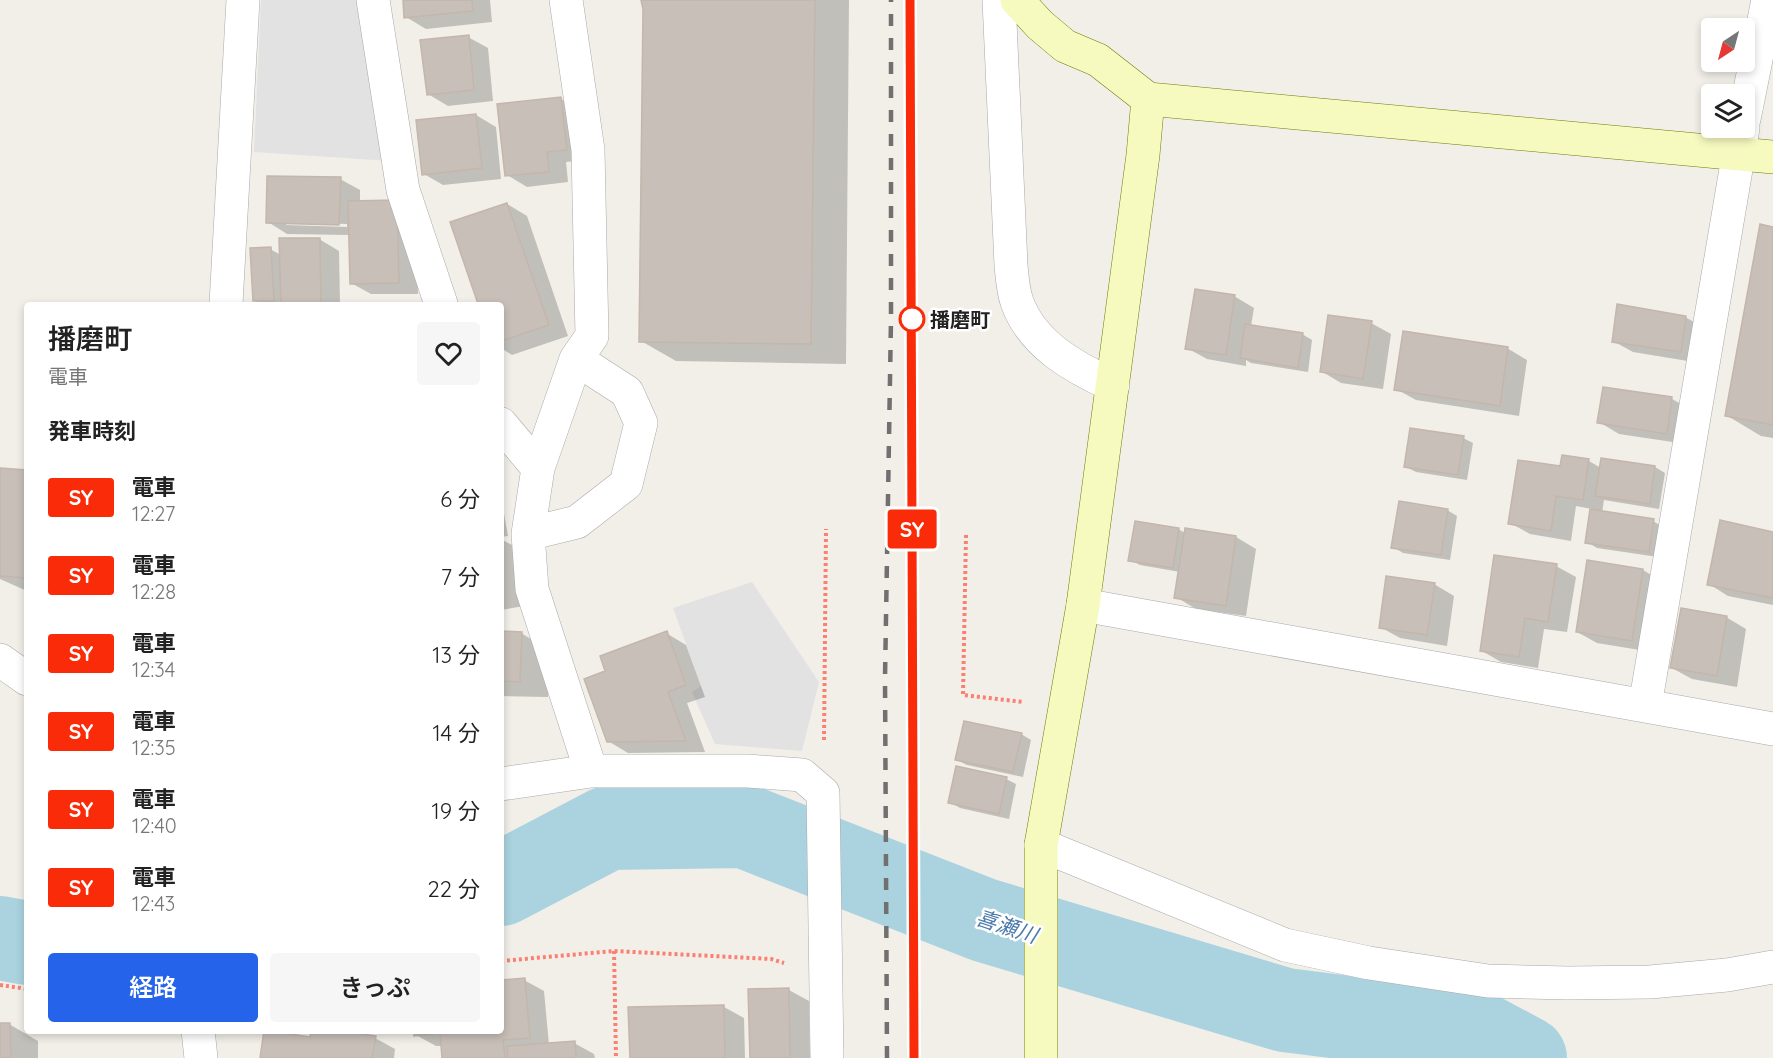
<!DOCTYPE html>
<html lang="ja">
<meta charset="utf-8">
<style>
body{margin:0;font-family:Quicksand,"Noto Sans JP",sans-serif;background:#f6f6f6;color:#222;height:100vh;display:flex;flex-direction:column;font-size:22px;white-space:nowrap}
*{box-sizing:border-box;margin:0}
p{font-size:20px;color:#767676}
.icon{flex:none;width:33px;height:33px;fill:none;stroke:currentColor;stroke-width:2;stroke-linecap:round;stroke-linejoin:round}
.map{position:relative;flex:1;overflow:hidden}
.details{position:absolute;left:24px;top:302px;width:480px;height:732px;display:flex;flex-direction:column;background:#fff;border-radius:6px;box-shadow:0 3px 9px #0003}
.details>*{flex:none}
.badge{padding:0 12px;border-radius:4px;font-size:21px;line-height:39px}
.needle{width:39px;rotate:216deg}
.buttons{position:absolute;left:1701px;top:18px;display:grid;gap:12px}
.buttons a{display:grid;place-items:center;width:54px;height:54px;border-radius:6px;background:#fff;box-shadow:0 3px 9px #0003;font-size:30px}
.map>.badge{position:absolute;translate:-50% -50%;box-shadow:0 0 0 3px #fff}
h2{padding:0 24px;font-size:22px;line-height:54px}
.round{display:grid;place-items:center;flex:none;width:63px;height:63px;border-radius:6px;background:#f6f6f6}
.overview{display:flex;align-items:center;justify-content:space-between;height:102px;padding:0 24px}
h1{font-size:28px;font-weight:600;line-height:45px}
.primary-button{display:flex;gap:12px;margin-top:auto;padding:12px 24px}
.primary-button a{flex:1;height:69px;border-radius:6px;background:#2563eb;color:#fff;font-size:24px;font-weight:600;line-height:69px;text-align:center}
.primary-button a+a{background:#f6f6f6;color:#222}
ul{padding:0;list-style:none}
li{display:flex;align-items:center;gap:18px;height:78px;padding:0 24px}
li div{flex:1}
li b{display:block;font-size:22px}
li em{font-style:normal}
li .badge{min-width:66px;font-weight:700;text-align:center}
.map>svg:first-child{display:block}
.parking{fill:#e2e2e2}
.shadow{fill:#0003;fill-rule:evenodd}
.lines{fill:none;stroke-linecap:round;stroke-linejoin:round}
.river{stroke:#aad3df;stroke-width:84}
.building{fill:#c7bfb8;stroke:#c4b6ab;stroke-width:1.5}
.street-casing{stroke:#a9a9a9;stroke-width:34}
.secondary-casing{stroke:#707d05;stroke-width:34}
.path{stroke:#fa8072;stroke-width:4;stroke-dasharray:3 3;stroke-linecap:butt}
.street{stroke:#fff;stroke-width:33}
.secondary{stroke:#f7fabf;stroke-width:33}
.rail{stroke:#707070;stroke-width:4.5;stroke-dasharray:12 12;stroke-linecap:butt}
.line-casing{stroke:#fff;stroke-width:14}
.line{stroke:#fa2b08;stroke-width:9}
.stop-dot{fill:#fff;stroke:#fa2b08;stroke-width:3}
.labels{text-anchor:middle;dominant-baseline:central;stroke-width:5;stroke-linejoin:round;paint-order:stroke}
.stop-label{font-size:20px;font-weight:bold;fill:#222;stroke:#fff;text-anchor:start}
.water-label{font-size:21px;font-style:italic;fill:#4a7aab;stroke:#fff}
</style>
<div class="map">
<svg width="1773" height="1058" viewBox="0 0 1773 1058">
<rect width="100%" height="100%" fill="#f2efe9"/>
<path class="parking" d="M261,0H366L390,161L254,152Z
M752,582L819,682L802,751L715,744L692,692L701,686L673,608Z"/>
<path class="shadow" d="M404,0H490L492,22L426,29L406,17Z
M643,0H849L846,364L676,361L641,341L644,8Z
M468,37L488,48L493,101L448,106L428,94Z
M561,99L581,110L586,160L566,162L568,182L527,187L507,175Z
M476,115L496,127L501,179L443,185L424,174Z
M340,179L360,190V202L416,213L418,294H371L351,283L350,235L287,234L268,222ZM286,222L347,224V227L286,225Z
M507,204L527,216L568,336L512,355L501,348V304H480L452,223Z
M1773,228V438L1761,436L1726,415Z
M319,239L339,251L340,304H262L254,300L270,249L281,255Z
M1234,296L1254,308L1251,326L1302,334L1312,340L1308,372L1251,363L1246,360V366L1207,359L1187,348Z
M1685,317L1705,328L1700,363L1633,352L1613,341Z
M1371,323L1391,334L1383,389L1341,383L1321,371Z
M1507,348L1527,360L1519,416L1416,400L1396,389Z
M1604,389L1672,399L1692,410L1686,444L1619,434L1599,422Z
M1463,438L1473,443L1467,480L1416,472L1406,467Z
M1563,457L1589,461L1601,468L1655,467L1665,473L1659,509L1604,500L1602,513L1653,521L1663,527L1658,557L1597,548L1587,542L1592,509L1576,506L1571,541L1530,534L1510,523L1562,468Z
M0,469L27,471V591L0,579Z
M501,497L508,536L501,537Z
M1447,510L1457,516L1450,560L1403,553L1393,547Z
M1178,529L1185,533L1236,537L1256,549L1246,616L1196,609L1176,597L1180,572L1140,565L1130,560Z
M1773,533V605L1728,596L1709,584Z
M501,539L512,545L524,606L501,610Z
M1556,566L1576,577L1567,632L1544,629L1538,668L1501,662L1482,651Z
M1643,570L1663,582L1652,652L1597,643L1577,632Z
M1434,584L1454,596L1447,646L1400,638L1380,627Z
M1726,617L1746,629L1737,687L1692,679L1672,668Z
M501,633H521L549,650L548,697L501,696Z
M666,633L686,645L705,697L687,703L705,752L628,753L608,741L607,672Z
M1021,734L1031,740L1023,777L967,765L957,760Z
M1006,779L1016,784L1009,819L960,808L950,802Z
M524,980L544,991L549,1045L574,1043L594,1054L595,1058H444L443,1046H436L416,1035L415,1030H501V982Z
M789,990L809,1001L810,1058H751Z
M724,1007L744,1018L745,1058H631Z
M9,1024L38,1041V1058H0V1025Z
M375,1038L395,1049L394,1058H261L311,1039Z"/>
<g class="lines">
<path class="river" d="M501,884L608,828L744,826L984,920L1285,1010L1482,1035L1525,1058
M0,938L27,943"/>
</g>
<path class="building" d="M403,0H472L473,11L404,18Z
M641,0H815L811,344L639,342L643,9Z
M469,35L474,90L427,95L420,40Z
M561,97L567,150L547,152L549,172L505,176L497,104Z
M476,114L482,168L422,175L416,120Z
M267,176L341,177L339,225L266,223Z
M397,200L399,283L350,284L348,201Z
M507,203L549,325L501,341V304H478L450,222Z
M1760,224L1773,227V425L1725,416Z
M279,238H320L321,304H281Z
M271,247L274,301H253L250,248Z
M1195,289L1235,295L1226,355L1185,349Z
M1617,304L1686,316L1681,352L1612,342Z
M1328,315L1372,321L1363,379L1320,372Z
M1245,324L1303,333L1298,368L1240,358Z
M1403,331L1508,347L1500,406L1394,390Z
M1603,387L1672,397L1667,434L1597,423Z
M1410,428L1464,436L1458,475L1404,467Z
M1562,455L1589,459L1583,500L1556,496L1551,531L1508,524L1518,460L1560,466Z
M1601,458L1655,466L1650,504L1595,496Z
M0,468L27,470V578L0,576Z
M1399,501L1448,509L1441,555L1391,548Z
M1590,509L1654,519L1649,552L1585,543Z
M1720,520L1773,532V598L1707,585Z
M1135,521L1179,528L1173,568L1128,561Z
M1185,528L1236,536L1226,606L1174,598Z
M1494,555L1557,564L1548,622L1525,618L1519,657L1480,651Z
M1587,560L1643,569L1632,641L1576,632Z
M1386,576L1435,583L1427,635L1379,628Z
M1681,608L1727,616L1717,676L1670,668Z
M501,631L522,632L520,682L501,681Z
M667,631L686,685L668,692L686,741L607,742L584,679L605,671L600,656Z
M964,721L1022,733L1013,772L955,760Z
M956,766L1007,777L999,814L948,803Z
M525,978L530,1038L503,1040L505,1058H442L440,1033L414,1036V1030H501V980Z
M789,988L790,1058H750L748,989Z
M724,1005L725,1058H630L628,1007Z
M0,1023H10L11,1058H0Z
M264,1030L310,1037L311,1030H337L376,1036L372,1058H260Z
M575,1041L576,1058H508L507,1046Z"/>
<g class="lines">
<defs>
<path id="street" d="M373,0L403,190L441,304
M566,0L588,150L592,336L576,359L538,468L528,534L532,589L591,771
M999,0L1011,265C1012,277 1013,291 1017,302C1032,344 1074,368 1113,385
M1744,119L1768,0
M226,304L243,0
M501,424L538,468
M528,534L577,522L626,484L641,423L627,392L576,359
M1083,605L1773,729
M0,660L27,679
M1645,706L1743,128
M501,784L591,771H748L802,775L823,793L827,1058
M1041,845L1285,945L1369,963L1488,981L1568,983L1650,982L1727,975L1773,967
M198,1030L201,1058"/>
<path id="secondary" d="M1017,0L1040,25L1065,46L1098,60L1148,99L1773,157
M1041,1058V845L1083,605L1143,155L1148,99"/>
</defs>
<use href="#street" class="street-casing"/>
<use href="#secondary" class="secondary-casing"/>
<path class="path" d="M966,535L963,695L1023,702
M824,740L826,529
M614,951L616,1058
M501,961L614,951L771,959L784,963
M0,985L27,989"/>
<use href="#street" class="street"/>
<use href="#secondary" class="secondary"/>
<path class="rail" d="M910,0L914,1058
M887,1058L885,678L891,319V0"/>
</g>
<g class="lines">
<defs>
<path id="line" d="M910,0L914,1058"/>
</defs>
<use href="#line" class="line-casing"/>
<use href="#line" class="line"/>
</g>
<circle class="stop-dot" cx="912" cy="319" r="12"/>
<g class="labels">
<g class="stop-label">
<text x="930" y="319">播磨町</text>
</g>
<g class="water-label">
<text transform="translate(1007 926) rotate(18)">喜瀬川</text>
</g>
</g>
</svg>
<div class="buttons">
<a><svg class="needle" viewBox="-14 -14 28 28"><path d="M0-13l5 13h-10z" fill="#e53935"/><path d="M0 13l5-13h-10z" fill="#767676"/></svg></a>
<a><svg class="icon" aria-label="layers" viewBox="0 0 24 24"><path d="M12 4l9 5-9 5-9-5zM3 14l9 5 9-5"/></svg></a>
</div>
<b class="badge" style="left:912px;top:529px;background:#fa2b08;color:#fff">SY</b>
<section class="details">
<div class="overview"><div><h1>播磨町</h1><p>電車</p></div><a class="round"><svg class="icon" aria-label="heart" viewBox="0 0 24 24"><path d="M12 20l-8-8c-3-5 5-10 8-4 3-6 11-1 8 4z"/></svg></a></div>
<h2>発車時刻</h2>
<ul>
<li><span class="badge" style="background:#fa2b08;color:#fff">SY</span><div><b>電車</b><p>12:27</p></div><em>6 分</em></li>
<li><span class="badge" style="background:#fa2b08;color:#fff">SY</span><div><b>電車</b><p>12:28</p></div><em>7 分</em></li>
<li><span class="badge" style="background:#fa2b08;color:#fff">SY</span><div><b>電車</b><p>12:34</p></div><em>13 分</em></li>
<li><span class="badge" style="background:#fa2b08;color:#fff">SY</span><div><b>電車</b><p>12:35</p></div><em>14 分</em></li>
<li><span class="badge" style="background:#fa2b08;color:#fff">SY</span><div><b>電車</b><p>12:40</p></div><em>19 分</em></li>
<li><span class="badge" style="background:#fa2b08;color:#fff">SY</span><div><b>電車</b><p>12:43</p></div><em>22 分</em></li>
</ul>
<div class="primary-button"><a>経路</a><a>きっぷ</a></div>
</section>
</div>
